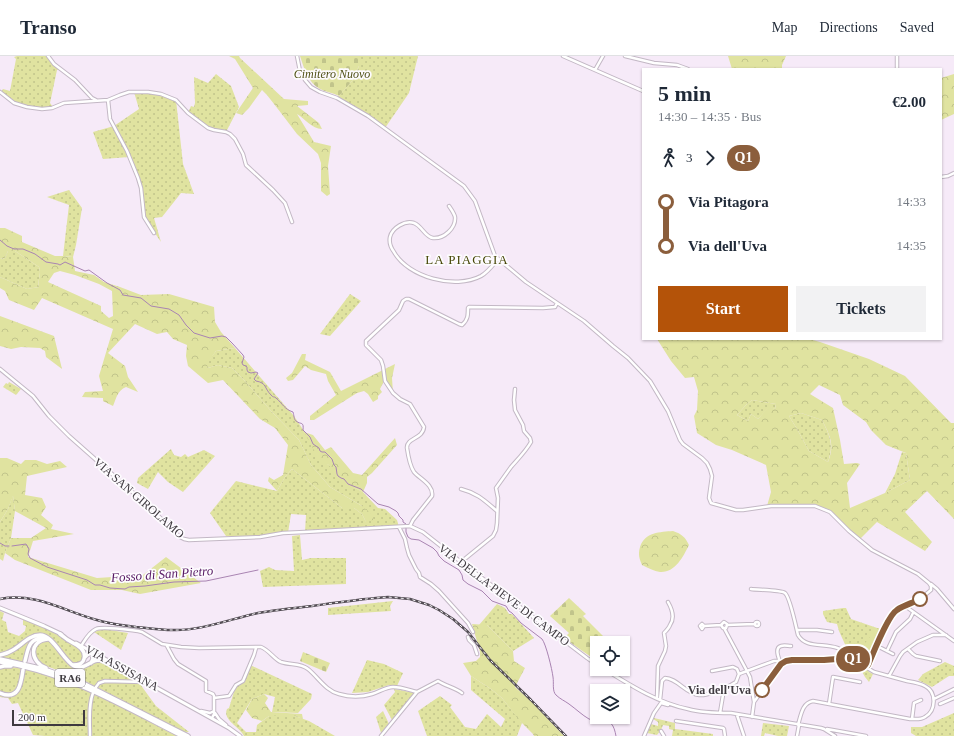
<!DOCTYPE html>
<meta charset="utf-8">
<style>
body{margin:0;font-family:"Times New Roman",serif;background:#f2f2f3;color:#1f2937;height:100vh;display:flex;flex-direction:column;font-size:15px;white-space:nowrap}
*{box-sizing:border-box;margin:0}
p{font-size:13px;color:#747a83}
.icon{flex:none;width:22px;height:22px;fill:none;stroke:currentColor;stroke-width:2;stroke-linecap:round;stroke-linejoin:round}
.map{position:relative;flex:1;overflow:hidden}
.sheet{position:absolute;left:642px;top:12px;width:300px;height:272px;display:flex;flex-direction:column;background:#fff;border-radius:0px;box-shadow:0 1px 3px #0004}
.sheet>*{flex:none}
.badge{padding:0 8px;border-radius:13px;font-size:14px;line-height:26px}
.controls{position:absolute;left:590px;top:580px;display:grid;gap:8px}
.controls a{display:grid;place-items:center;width:40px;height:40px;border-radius:0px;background:#fff;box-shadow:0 1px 3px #0004;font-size:20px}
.scale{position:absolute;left:12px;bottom:10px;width:73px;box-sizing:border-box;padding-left:4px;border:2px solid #3f3a40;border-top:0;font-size:11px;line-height:14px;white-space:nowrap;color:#3f3a40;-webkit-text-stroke:3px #fdfbfe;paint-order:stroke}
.map>.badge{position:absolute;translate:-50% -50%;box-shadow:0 0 0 2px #fff}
.legs{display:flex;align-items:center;gap:6px;height:44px;padding:0 16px;font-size:13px}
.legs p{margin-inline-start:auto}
.summary{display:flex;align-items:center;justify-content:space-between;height:68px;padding:0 16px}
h1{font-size:22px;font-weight:800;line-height:30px}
.action{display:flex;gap:8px;margin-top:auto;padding:8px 16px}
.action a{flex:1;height:46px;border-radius:0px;background:#b45309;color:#fff;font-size:16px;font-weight:800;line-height:46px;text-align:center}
.action a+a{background:#f2f2f3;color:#1f2937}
ul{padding:0 16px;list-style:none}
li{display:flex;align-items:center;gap:14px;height:44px;font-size:15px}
li i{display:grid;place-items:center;width:6px;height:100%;margin:0 5px;background:currentColor}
li i::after{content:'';width:10px;height:10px;margin:-5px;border:3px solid;border-radius:50%;background:#fff}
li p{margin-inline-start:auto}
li:first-child i{background:linear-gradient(#0000 50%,currentColor 0)}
li:last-child i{background:linear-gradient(currentColor 50%,#0000 0)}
header{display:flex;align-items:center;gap:24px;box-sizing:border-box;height:56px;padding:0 20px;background:#fff;border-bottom:1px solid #e0e1e3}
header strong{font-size:19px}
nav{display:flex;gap:22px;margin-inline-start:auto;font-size:14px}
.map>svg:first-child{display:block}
.grass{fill:url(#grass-dots)}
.forest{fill:url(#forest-crowns);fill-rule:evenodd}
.cemetery{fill:url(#cemetery-stones)}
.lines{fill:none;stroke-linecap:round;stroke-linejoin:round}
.stream{stroke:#a984b2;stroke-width:1}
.minor-casing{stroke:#c3b8c5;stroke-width:4.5}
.major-casing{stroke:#c3b8c5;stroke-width:5}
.highway-casing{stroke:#c3b8c5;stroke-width:5.5}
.minor{stroke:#fff;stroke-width:2.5}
.major{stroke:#fff;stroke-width:3}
.highway{stroke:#fff;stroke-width:3.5}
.rail-casing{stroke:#534d54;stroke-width:2.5}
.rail{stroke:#fdfbfe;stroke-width:1;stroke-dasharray:3;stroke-linecap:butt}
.line-1-casing{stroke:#fff;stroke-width:9}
.line-1{stroke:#8b5e3c;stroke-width:6}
.stop-1-dot{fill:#fff;stroke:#8b5e3c;stroke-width:2}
.labels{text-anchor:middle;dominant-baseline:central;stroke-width:3.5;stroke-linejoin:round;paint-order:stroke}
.shield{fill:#fdfbfe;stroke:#787479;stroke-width:1}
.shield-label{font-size:11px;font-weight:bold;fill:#3f3a40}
.park-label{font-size:12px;font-style:italic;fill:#515216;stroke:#fdfbfe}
.street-label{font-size:12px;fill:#3f3a40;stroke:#fdfbfe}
.stop-label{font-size:12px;font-weight:bold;fill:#3f3a40;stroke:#fdfbfe;text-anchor:end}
.neighbourhood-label{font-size:13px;letter-spacing:1px;fill:#464707;stroke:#fdfbfe}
.water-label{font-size:13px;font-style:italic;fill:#551762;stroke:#fdfbfe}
</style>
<header>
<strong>Transo</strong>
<nav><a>Map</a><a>Directions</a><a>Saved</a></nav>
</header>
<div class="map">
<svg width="954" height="680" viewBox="0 0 954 680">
<defs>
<pattern id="grass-dots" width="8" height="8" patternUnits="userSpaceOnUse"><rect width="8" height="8" fill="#e0e3a0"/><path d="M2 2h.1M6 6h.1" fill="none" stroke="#c1c48b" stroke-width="1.8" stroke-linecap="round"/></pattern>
<pattern id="forest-crowns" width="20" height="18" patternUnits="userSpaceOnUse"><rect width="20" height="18" fill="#e0e3a0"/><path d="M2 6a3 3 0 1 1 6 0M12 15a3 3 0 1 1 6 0" fill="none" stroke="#c1c48b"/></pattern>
<pattern id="cemetery-stones" width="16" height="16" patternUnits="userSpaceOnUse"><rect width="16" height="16" fill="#e0e3a0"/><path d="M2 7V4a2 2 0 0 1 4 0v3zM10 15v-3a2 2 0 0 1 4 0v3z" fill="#c1c48b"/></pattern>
</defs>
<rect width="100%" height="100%" fill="#f6eaf8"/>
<path class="grass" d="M17,0H47L60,13L57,14L50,47L53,51C40,53 26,52 14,47C9,44 5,40 1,37L3,33L10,35L16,3L14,1Z
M359,0H418L409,37L385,72L353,50L337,42L352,25L359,10Z
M216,18L231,30L239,51L226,76L214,74L188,57L191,50L194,51L195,47L194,21L208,27Z
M134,36C152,36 160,38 176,44L183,108L194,138L181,137L162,161L154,162L161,186L144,161L141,132L129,101L103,103L93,76L114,70L139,53Z
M69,134L82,152L76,189L73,201L63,200L69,149L47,141Z
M8,195H15L39,211C42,218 37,224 39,231L27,233L0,221V203L5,202Z
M350,238L361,245L330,280L320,278Z
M235,292L294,360L325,407L329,409L355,432L363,436L378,452L385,453L397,464L399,471L305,476L306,459L291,458L288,477C268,480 247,483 226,480L210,457L236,425L277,435L285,421L292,413L342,452H354L362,458L366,466L362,450L330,431L311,409L299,384L272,356L244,324L232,312L218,309L208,312L206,308L216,295Z
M9,326L21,333L16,339L3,331L6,327L8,328Z
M752,344L776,348L775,353L769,351L758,363L751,358L748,365L737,359L746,349Z
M801,357L822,364C830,380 834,388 828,406L809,395L797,373L789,360Z
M171,393L174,399L181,401L185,398L188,401L204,394L215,400L183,436L168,426L158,416L148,433L137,427L138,422Z
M902,396L906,397L910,424L885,437L895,418Z
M13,439L15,455L11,482L5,497L3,505L0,503V466L8,453Z
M300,479L302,504L311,502H346V528L263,531L260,515L269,511L275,514L294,515L292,480Z
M393,545L390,550L391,555L328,559V552Z
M497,548L505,552L509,558H512L534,582L513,595L487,569H479Z
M843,552H846L851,563L883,574L867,608L866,611L869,616L873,618L869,626L865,621L861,614L856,613L853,601L848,595L839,575L837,568L827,566L823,558V555Z
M0,555L4,557L2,564L6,566L8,576L19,580L25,575L26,570L23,569V563C45,571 59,579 78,591C88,600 82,612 70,605L50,581C29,569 18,595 0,598Z
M104,573L128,577L121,594L94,576Z
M35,581L29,586L26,594L23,606L0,601L8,599L31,582Z
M45,585H49L51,587L69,608L75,612C80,610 97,605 100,605C104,606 108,609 112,611C121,615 130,618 138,623L140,628L156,650L189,676H184L77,621L43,609L36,602L35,592L37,588Z
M367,604L384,608L403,617L397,630L389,629L368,636L352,637Z
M945,606L954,610V620H949L932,631L918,624L923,618Z
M250,609L312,638L311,643L298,657L272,656L275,641L264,638L252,643L237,667L246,676H256L257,669L269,660H295L309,665L335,680H244C240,671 222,664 227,653L229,652L236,629L243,625Z
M5,610C68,618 122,652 177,680H92L91,655L89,656L88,680H45L33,679L18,647L12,648L8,642L0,641V612Z
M471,620L491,633L502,642L522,667L517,680H427L418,655L440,640L452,649L450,651L465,671L476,673L487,658L501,671L505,663L471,634Z
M394,633L415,637L414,639L392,664L384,649L395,636Z
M383,655L389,668L381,677L376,661Z
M954,657V680H916L911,677V671H922Z
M654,662L675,667V673L713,678V680H672L673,674L669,673V670L663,669L661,674L657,679L647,677L651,668L658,670V666L653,663Z
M763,667L789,670L787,680H778L765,677L764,680H761Z"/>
<path class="forest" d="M229,0H239L240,2L284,43L308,45V49L297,50L319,67L322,73C312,73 304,62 297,58L314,86L331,90L328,110L330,138L327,140L321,135V107L318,98L297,78L281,57L267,39L262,34L249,52L242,59L236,57L253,32L235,3Z
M728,0H786L782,9V13H732Z
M954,18V58L941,64V22Z
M0,172H5L22,180V186L55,200H63L73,201L75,215L94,219L104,226L120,231L141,239L169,238L214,251L215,266L221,276L235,292L216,295L207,308L208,312L218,309L232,312L244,324L272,356L299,384L311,409L330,431L362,450L373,459V464L366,466L362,458L354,452H342L292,413L285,421L277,435L268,425L269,421L274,424L283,419L288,389L275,372L260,363L223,324L208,327L188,310L186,300L187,289L173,283L167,276L157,278L135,268L108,297L125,310L128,321L138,336L126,331C117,335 117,341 113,350L103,345V342L82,341L85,336L103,335L99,320L113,273L42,242L34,254L9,244L5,235L0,232V221L27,233L39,231C37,224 42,218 39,211L15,195H8L5,202L0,203ZM60,215L75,219L99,228L112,235L113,260L109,262L101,255V250L48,226L54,217Z
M0,260L54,280L62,313L46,301L45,295L40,292L21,291L11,293L0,290Z
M657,283H809L820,286L869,303L905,320L951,367H954V463L927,435L905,456L932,486L925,495L877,466L860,483L838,463V462L830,454L818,450H767L771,436L766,409L732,394L716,389L697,377L694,360L697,354L698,335L694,321L685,322L671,305ZM819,329L840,339L843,349L866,366L871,374L886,389L906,397L910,424L885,437L850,452L847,427L860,408L857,407L844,408L840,384L833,352L810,338ZM752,344L776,348L775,353L769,350L758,363L751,358L748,365L737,359L746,349ZM801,357L822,364C830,380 835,388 828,406L809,395L797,373L789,360Z
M302,298H306L305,304L330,316L341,335L395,308L392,322L393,337L385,325H384L380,333L382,336L378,340V343L373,346L368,338L364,335L357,337L314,364H310V360L336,339L328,325L326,318L311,314L305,310L293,324L288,325L286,322L292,317Z
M304,376L313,379L325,394L331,391L353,417L362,419L395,382L397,389L372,417L367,421V427L363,436L355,432L345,431L339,424L329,409L321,407Z
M0,402H7L21,408L25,404H36L47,408L60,405L67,411L27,420L25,439L42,442L46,451L41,459L53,469L51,473L74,478L33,485L28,501L97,522L143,519L166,501L201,527L140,538L122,534H91L15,504L5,497L11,482H31L46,472L15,455L13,440L8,453L0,466Z
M673,475C682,478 685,481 689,489C683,501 675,517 660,516C654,515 648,512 642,509C639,502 638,498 640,491C645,476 660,476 673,475Z
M472,568L487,569L513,595L514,605L525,612L515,631L532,646L564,680H534L533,678L519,664L502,642L491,633L471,620L463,607L476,605L480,601V596Z
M877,572L883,574L866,611L861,614L856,613C854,604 849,598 846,589L852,586L861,592Z
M264,638L268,642L265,647L271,656L302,658L303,663L295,660H269L262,665L252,662L246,654L252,643Z"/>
<path class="cemetery" d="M300,0H359V10L352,25L339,40C333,37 326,36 320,33C308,27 304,12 300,0Z
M569,542L586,558L583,560L610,587H597V606L594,604L596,600L594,598L591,601L564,582L569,577L550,560Z
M303,596L330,607L326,616L300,605Z"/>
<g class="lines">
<path class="stream" d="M0,184L7,190L14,193H23L35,198L46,206L58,208L60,209L65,206L85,215L89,214L107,227L120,234L123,239L141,242L151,250L169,253L179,259L186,269L194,277L210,282L222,280L226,281L232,287L243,299L244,301L242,307L243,309L246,310L247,311V314L248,316L251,317L256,316L258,317L254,323L256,325C267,327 264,332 271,339C275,343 272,339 276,342C283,348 284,353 293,356C294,359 294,364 296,365C301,369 304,365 303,374L310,381L313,388L319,392L320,395L322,396H325L332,403L334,409L336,411L337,418L338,420L341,422L344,423L348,428L361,433L378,448L389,451L396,455L398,457L399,460L403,464V466L406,468V476L408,481L411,483L419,484L433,492L437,496L439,500L444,505L459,514L462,519L463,524L468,528L482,535L492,545L506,550L509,555L512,557L521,567L542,583C546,588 552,613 553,621C554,627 552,635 556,639C560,643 565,645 569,648C576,653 582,659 589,663C592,664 595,664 598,664C611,663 614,669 616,680
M0,487L5,490H9
M12,490L26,488L29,493L28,498L30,502L47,511L87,524L95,529H100L110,532L125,533L129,531L145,530L174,526L206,525L258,514"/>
<defs>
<path id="minor" d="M48,0L54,8L75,24L92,42L96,44
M297,0L300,15L305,24L311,31L320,36L337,42L368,60L464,130L475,145L495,200L526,226L584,265L613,290L628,302L650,325L668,355L680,384L683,388L702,402L707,407L710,413L712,420L709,442L711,447L736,454H743L771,450H815L830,456L849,475L872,494L918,518L929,527L931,530V534
M563,0L643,35
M625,0L654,7L677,9L688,13
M897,13V0
M595,14L603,0
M0,36L14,47L27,51L42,53L52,52L64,47L108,44L110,63L127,95L138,122L141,132L144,161L154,177
M108,44L120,39L129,36H148L161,38L176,44L188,57L208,72L214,74L226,76L230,78L235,83L243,98L246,109L273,134L285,147L292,166
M941,121L948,120L954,117
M449,150C451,153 454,157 455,161C456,172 444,183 433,182C425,181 422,170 414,167C405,164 392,172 390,181C389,186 391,192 394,196C408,221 455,234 481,220C488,216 493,209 498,203
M0,313L33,340L49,360L69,380L147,449L180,481L184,483L189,484L260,481L283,477L305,476L410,470L423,476L461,506L587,602L597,609
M461,433C477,437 484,444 497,455
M410,470L413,464L432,440C434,429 420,423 414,416C410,410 408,399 407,392C406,382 423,383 424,371L410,348L400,343L393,337L385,325L383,310L381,304L366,289V285L399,254L403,245L406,243H409L459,268L462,269C468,264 468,259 468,252L469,251L543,252L555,251L557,247
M399,471L405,483L407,492L409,499L416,513L419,517L420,521L431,528L439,535L468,567L473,576
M461,506L493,480L496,474L497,467L498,442L496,432C501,425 506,418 511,411C518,403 526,395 531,386L530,382L524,375L523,369L515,354L514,344L515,333
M931,528L937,533L954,553
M751,533C757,534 781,534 785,537C790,541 796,571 798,579C808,597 837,581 850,602
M905,550L954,585
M755 568a2 2 0 1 1 4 0a2 2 0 1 1-4 0Z
M727,569V568L724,566L721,569L723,572H726L727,569L754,568
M704,570L702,573L700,570L702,568L704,570L721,569
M797,574H817L832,576
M468,581L469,584L474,589L477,598
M81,590C85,584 89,576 96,573C104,570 129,574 138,575L142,576L162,588L181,591L199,592L261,591C269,594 274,603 281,606C290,609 301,607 308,613C318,621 326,635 339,638C349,641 362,641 372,638C379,636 386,631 393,631C401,631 409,634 417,636L438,625C446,630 455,632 462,637
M167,590L174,603L178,608L206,625V635L213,638L214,640V658L212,662
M881,592L893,598
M908,593L913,598L916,600L940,605
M887,595L896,576L910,563L913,557
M781,608C779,603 774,592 781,590C784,589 788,590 791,590
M868,609L888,565L893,557L897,553L919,544L931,534
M604,613C630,629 658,647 688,653C702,657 717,657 731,657L821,672L824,673L835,680
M712,615L733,611L737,613L739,618
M889,620L900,600L903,596L917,586L933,579H946
M96,631L99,627L105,625L144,626
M214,642L229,640L231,637L236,629L243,625L254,599L256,592
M657,642L658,610L665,595L666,590L664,577C666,575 669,572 670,569C675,562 672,553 668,546
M934,643L954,633
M660,644L662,625L665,622C677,622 686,638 699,639C707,640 716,635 724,633
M754,646L750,621L747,615L774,605H778L780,609
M829,648L833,621L860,626
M940,648L954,642
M201,655L210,657L214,655
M215,657L219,663L226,669
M720,657L724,633L736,626L739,618L747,615L724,572
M737,659L744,680
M752,661L754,646L781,608C794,601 811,605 825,604C833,604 842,601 850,602C857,603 862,606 868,609
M912,663L914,647L921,644
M676,665L723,672L724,673L725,680
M798,669C801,659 802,647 813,645L910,663C915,663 921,664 925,661C936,655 937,636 925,630C920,627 913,626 907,625C896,622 885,619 874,616L869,613L868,609
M827,673L866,680
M661,675L664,680
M90,680C90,666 88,650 93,637
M381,680L417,636
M644,680L654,657L661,647L668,649
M797,680L799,669"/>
<path id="major" d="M0,552L44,570L61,578
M76,587L229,672L240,680"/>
<path id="highway" d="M60,578C63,580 65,582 68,584C75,588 87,593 84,603C83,608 78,609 73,609
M0,599C4,598 8,597 11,595C21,590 29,579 40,579C53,579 63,604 74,610C84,615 90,604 99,604C106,605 113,610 119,613C122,615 126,616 130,617
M85,601L87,599L92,596L93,603L91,607
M0,603L44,613L81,626L188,680
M25,605C28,594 28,582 44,582
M0,606C66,616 123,650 182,680
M0,611L4,610H11
M46,612C30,606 28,585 48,583
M0,637C19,645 21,628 23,614"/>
</defs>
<use href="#minor" class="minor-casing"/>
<use href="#major" class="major-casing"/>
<use href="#highway" class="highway-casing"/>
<use href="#minor" class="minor"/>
<use href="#major" class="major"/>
<use href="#highway" class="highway"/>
<defs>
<path id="rail" d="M0,543C35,536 64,555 97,564C109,568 122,569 136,571C148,572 160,574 172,574C201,575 230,563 258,557C276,554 294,552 312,550C333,547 355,544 376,542L388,541L410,543L429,549L439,554L453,563L468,576L490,604L531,644L566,680"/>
</defs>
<use href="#rail" class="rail-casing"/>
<use href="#rail" class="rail"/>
</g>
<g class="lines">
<defs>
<path id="line-1" d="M762,634L781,608L786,605L792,604H824L850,602L860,604L868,609C873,598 888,559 897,554C904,549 913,547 920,543"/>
</defs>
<use href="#line-1" class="line-1-casing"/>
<use href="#line-1" class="line-1"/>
</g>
<g class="stop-1-dot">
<circle cx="920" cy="543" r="7"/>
<circle cx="762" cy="634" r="7"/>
</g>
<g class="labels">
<rect class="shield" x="55" y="613" width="30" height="18" rx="3"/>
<g class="shield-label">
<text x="70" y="622">RA6</text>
</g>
<g class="park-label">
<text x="332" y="18">Cimitero Nuovo</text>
</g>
<g class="street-label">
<text transform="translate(139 442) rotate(41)">VIA SAN GIROLAMO</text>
<text transform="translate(504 539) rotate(37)">VIA DELLA PIEVE DI CAMPO</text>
<text transform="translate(122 612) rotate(29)">VIA ASSISANA</text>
</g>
<g class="stop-label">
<text x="751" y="634">Via dell'Uva</text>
</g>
<g class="neighbourhood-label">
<text x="467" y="203">LA PIAGGIA</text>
</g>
<g class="water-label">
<text transform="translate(162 518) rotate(-4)">Fosso di San Pietro</text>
</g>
</g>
</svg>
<div class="controls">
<a><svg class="icon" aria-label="locate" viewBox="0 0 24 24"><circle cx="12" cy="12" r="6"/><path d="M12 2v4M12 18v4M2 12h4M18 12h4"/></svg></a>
<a><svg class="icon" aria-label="layers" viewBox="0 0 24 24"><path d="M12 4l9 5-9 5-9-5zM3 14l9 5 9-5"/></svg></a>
</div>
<div class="scale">200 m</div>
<b class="badge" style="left:853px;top:603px;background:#8b5e3c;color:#fff">Q1</b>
<section class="sheet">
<div class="summary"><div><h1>5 min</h1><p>14:30 – 14:35 · Bus</p></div><b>€2.00</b></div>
<div class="legs"><svg class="icon" aria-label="walk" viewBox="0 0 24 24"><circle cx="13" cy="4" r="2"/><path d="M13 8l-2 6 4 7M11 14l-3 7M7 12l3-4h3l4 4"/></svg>3<svg class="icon" aria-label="forward" viewBox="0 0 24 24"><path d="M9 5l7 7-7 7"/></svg><b class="badge" style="background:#8b5e3c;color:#fff">Q1</b></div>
<ul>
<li><i style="color:#8b5e3c"></i><b>Via Pitagora</b><p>14:33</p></li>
<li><i style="color:#8b5e3c"></i><b>Via dell'Uva</b><p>14:35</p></li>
</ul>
<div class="action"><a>Start</a><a>Tickets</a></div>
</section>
</div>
